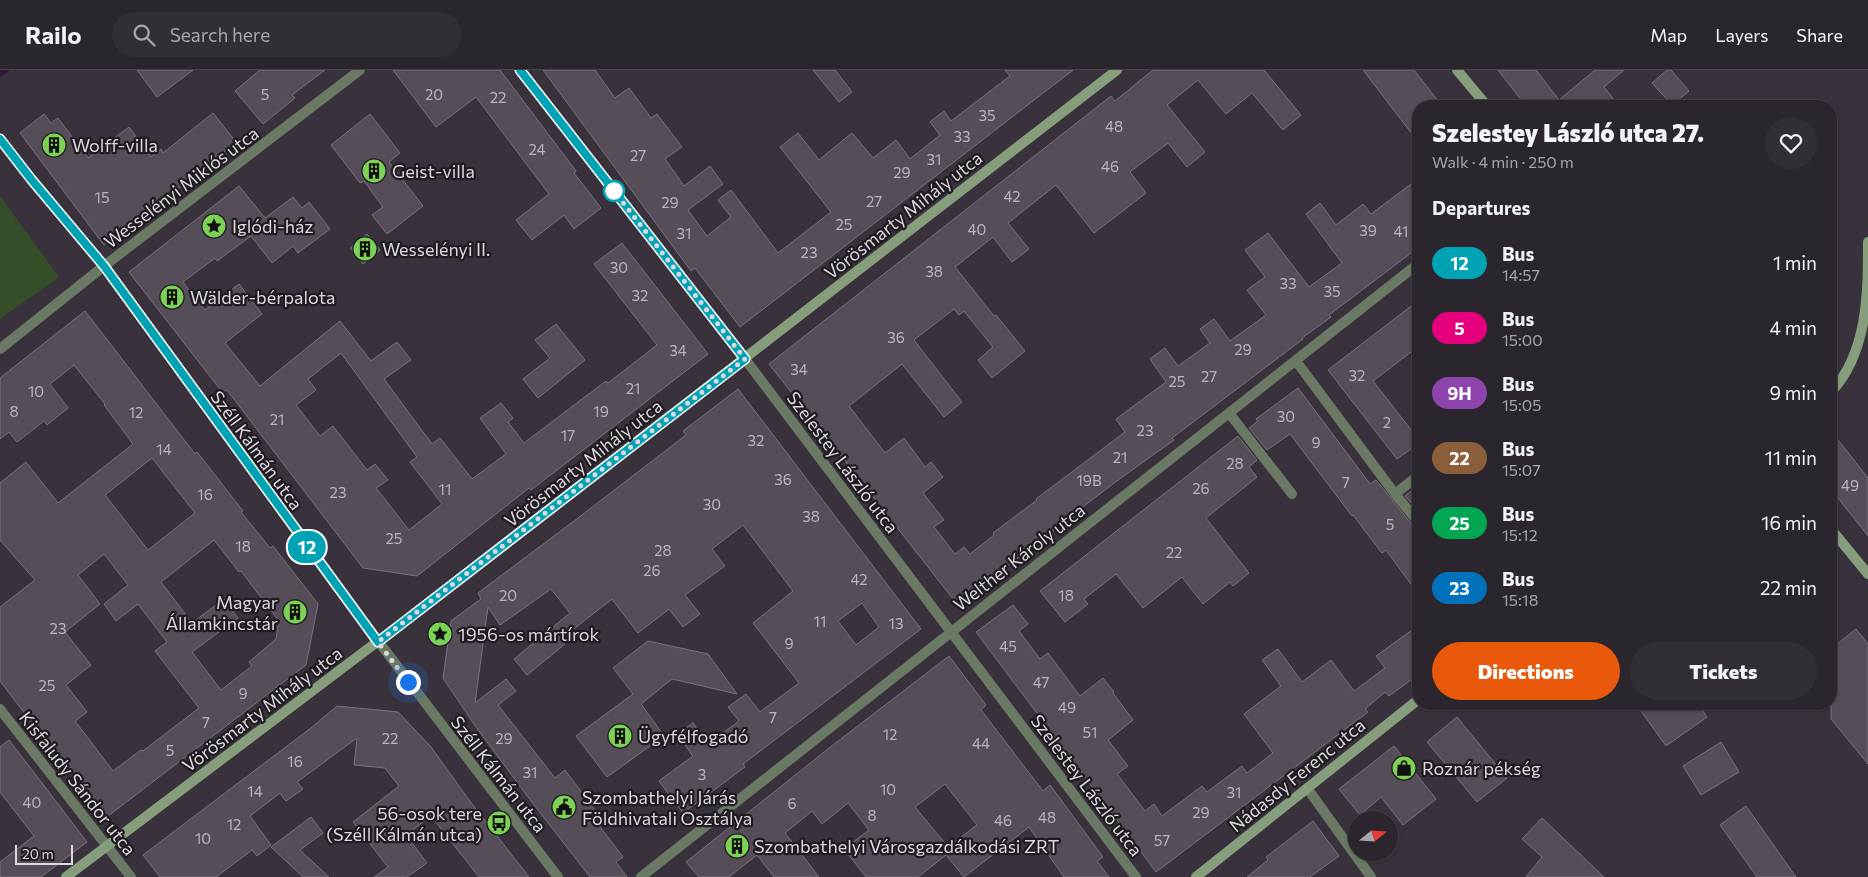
<!DOCTYPE html>
<meta charset="utf-8">
<style>
body{margin:0;font-family:Commissioner,sans-serif;background:#332e35;color:#f1f3f6;height:100vh;display:flex;flex-direction:column;font-size:19px;white-space:nowrap}
*{box-sizing:border-box;margin:0}
p{font-size:16px;color:#a6a5aa}
.icon{flex:none;width:28px;height:28px;fill:none;stroke:currentColor;stroke-width:2;stroke-linecap:round;stroke-linejoin:round}
.map{position:relative;flex:1;overflow:hidden}
.side{position:absolute;left:1412px;top:30px;width:425px;height:610px;display:flex;flex-direction:column;background:#2b262d;border-radius:20px;box-shadow:0 1px 4px #0004,0 0 0 1px #474349}
.side>*{flex:none}
.badge{padding:0 10px;border-radius:16px;font-size:18px;line-height:32px}
.needle{width:32px;rotate:72deg}
.tools{position:absolute;left:1348px;top:741px;display:grid;gap:10px}
.tools a{display:grid;place-items:center;width:50px;height:50px;border-radius:50%;background:#2b262d;box-shadow:0 1px 4px #0004,0 0 0 1px #474349;font-size:25px}
.scale{position:absolute;left:15px;bottom:12px;width:58px;box-sizing:border-box;padding-left:5px;border:2px solid #dcd8de;border-top:0;font-size:14px;line-height:18px;white-space:nowrap;color:#dcd8de;-webkit-text-stroke:4px #1f1b20;paint-order:stroke}
.you{position:absolute;width:25px;height:25px;margin:-12px;border:4px solid #fff;border-radius:50%;background:#1a73e8;box-shadow:0 0 0 8px #1a73e833}
.map>.badge{position:absolute;translate:-50% -50%;box-shadow:0 0 0 2px #fff}
h2{padding:0 20px;font-size:19px;line-height:45px}
.round{display:grid;place-items:center;flex:none;width:52px;height:52px;border-radius:26px;background:#332e35}
.headline{display:flex;align-items:center;justify-content:space-between;height:85px;padding:0 20px}
h1{font-size:24px;font-weight:800;line-height:38px}
.action{display:flex;gap:10px;margin-top:auto;padding:10px 20px}
.action a{flex:1;height:58px;border-radius:30px;background:#ea580c;color:#fff;font-size:20px;font-weight:800;line-height:58px;text-align:center}
.action a+a{background:#332e35;color:#f1f3f6}
ul{padding:0;list-style:none}
li{display:flex;align-items:center;gap:15px;height:65px;padding:0 20px}
li div{flex:1}
li b{display:block;font-size:19px}
li em{font-style:normal}
li .badge{min-width:55px;font-weight:700;text-align:center}
header{display:flex;align-items:center;gap:30px;box-sizing:border-box;height:70px;padding:0 25px;background:#2b262d;border-bottom:1px solid #474349}
header strong{font-size:24px}
nav{display:flex;gap:28px;margin-inline-start:auto;font-size:18px}
.search{width:350px;height:45px;background:#332e35;display:flex;align-items:center;gap:12px;box-sizing:border-box;padding:0 18px;border-radius:28px;color:#a6a5aa;font-size:19px}
.map>svg:first-child{display:block}
.green{fill:#344e29}
.lines{fill:none;stroke-linecap:round;stroke-linejoin:round}
.stream{stroke:#31133d;stroke-width:5.5}
.building{fill:#554d58;stroke:#7a737e;fill-rule:evenodd}
.street{stroke:#6a7963;stroke-width:10}
.secondary{stroke:#869e7c;stroke-width:10}
.line-casing{stroke:#fff;stroke-width:11}
.line{stroke:#00a3b4;stroke-width:8}
.walk{stroke:#dcd8de;stroke-width:5;stroke-dasharray:0 9}
.stop-dot{fill:#fff;stroke:#00a3b4;stroke-width:2.5}
.labels{text-anchor:middle;dominant-baseline:central;stroke-width:4.5;stroke-linejoin:round;paint-order:stroke}
.number-label{font-size:15px;fill:#bab5bc}
.poi-label{font-size:18px;fill:#dcd8de;stroke:#1f1b20;text-anchor:start}
.street-label{font-size:18px;fill:#dcd8de;stroke:#1f1b20}
</style>
<header>
<strong>Railo</strong>
<div class="search"><svg class="icon" aria-label="search" viewBox="0 0 24 24"><circle cx="10" cy="10" r="6"/><path d="M15 15l6 6"/></svg>Search here</div>
<nav><a>Map</a><a>Layers</a><a>Share</a></nav>
</header>
<div class="map">
<svg width="1868" height="807" viewBox="0 0 1868 807">
<rect width="100%" height="100%" fill="#39323c"/>
<path class="green" d="M0,126L59,207L0,249Z"/>
<g class="lines">
<path class="stream" d="M0,4L6,0"/>
</g>
<path class="building" d="M137,0H193L157,27Z
M260,0H325L292,25L295,28L263,54L235,21Z
M393,0H500L576,101L574,103L601,138L574,159L564,145L532,170L516,150L549,124L476,27L436,57Z
M543,0H595L615,28L629,18L651,48L657,44L682,77L665,89L684,116L710,96L723,114L688,140L707,166L731,147L718,130L731,120L778,183L831,142L780,77L798,63L819,90L852,63L873,88L896,70L910,89L940,65L930,52L944,41L951,51L1010,6L1005,0H1073L740,257L695,198L691,201Z
M813,0H835L852,22L839,32Z
M1153,0H1264L1301,45L1283,60L1252,23L1226,44L1198,10L1167,35L1205,82L1187,97L1168,73L1130,102L1146,123L1094,163L1056,115L1008,153L1029,179L1012,192L993,167L955,197L994,246L996,245L1025,281L992,308L978,290L993,277L964,241L959,245L954,239L914,270L962,332L944,347L902,294L849,336L885,383L904,368L925,397L931,392L943,407L923,423L944,450L934,457L955,484L964,477L970,484L994,465L993,463L1037,430L1036,429L1125,362L1116,349L1166,312L1150,289L1165,278L1178,296L1210,273L1200,259L1214,249L1230,271L1266,245L1247,220L1265,207L1245,180L1268,163L1309,217L1342,193L1306,144L1320,133L1336,155L1363,134L1371,144L1419,108V177L1329,245L1331,247L1302,268L1303,269L1172,368L1174,370L1114,413L1054,459L1055,460L957,534L769,294L1111,26L1115,31Z
M1363,0H1414L1442,36H1419V73Z
M1498,0H1536L1559,30L1595,0H1624L1604,17L1619,36H1526Z
M1667,0H1671L1689,21L1672,35L1652,13Z
M213,43L236,72L186,113L104,175L20,63L44,44L51,53L58,48L88,88L129,57L151,87L161,79L163,83Z
M370,44L400,83L389,92L423,136L387,164L372,145L383,137L364,111L360,113L331,75Z
M239,116L265,148L293,127L302,138L309,132L330,159L298,183L293,176L272,193L251,166L217,191L215,188L183,212L205,240L239,214L262,244L225,273L260,316L340,251L371,291L397,272L411,290L384,309L432,374L440,368L472,409L506,384L480,348L501,333L513,348L508,352L524,373L606,311L608,313L657,275L594,194L622,173L708,284L531,420L529,418L417,506L363,498L227,320L223,323L129,202ZM341,283L417,387L410,392L442,434L409,460L376,418L388,410L375,394L367,400L333,356L320,366L296,335L316,320L308,309Z
M367,164L380,180L363,194L350,178Z
M1419,230V276L1373,311L1419,370V373L1397,389L1328,300Z
M85,241L195,384L197,382L243,441L241,442L270,478L273,476L318,534L306,595L108,746L38,656L36,658L0,611V537L35,510L0,470V413L26,392L58,433L133,374L104,335L105,334L74,295L50,314L68,338L47,355L44,351L17,372L9,362L0,369V308ZM152,388L195,443L148,480L105,425ZM214,470L239,502L241,501L279,551L276,569L249,592L252,596L221,620L192,582L238,548L224,529L192,553L161,512ZM104,484L128,515L104,534L116,551L138,534L167,572L155,581L199,638L143,681L141,680L113,701L75,651L87,642L66,615L91,595L65,562L100,534L78,505Z
M556,254L585,290L538,328L523,309L550,288L535,270Z
M1298,318L1370,414L1376,410L1414,457L1419,460V525L1386,480L1382,483L1353,445L1352,446L1290,364L1267,380L1249,358L1258,351L1256,349Z
M738,319L921,559L743,694L745,697L683,743L659,711L693,686L677,664L693,653L708,674L739,651L728,637L746,624L760,642L799,613L753,553L793,521L743,455L712,479L725,496L685,525L700,544L683,557L669,539L638,563L612,529L561,569L565,574L527,605L514,589L570,543L551,519L500,555L488,537L475,633L506,609L516,621L498,635L555,708L565,700L597,743V749L595,750L623,787L616,792L627,807H590L528,727L476,657L443,608L451,551L481,529L478,523L578,448L686,365L683,361ZM862,533L879,557L856,575L838,551Z
M1831,361L1868,408V466L1831,419Z
M1238,366L1257,390L1249,397L1257,407L1206,448L1249,503L1233,516L1230,512L1203,534L1182,507L1143,538L1116,504L1084,529L1088,534L1065,552L1040,521Z
M1419,415V442L1405,426Z
M1013,535L1028,554L1019,561L1040,589L1048,583L1080,626L1103,608L1114,622L1113,623L1133,650L1108,670L1128,696L1117,704L1145,741L1154,734L1162,746L1202,716L1207,722L1242,696L1247,703L1273,683L1244,644L1281,616L1262,590L1278,579L1302,612L1331,590L1354,621L1385,598L1376,586L1419,555V604L1389,626L1385,622L1365,639L1368,642L1156,802L976,562Z
M1856,559L1868,574V694L1831,649V579Z
M648,571L708,584L737,624L672,609L641,634L664,666L607,707L576,666L633,624L613,598Z
M949,586L986,635L981,640L1043,721L1050,715L1103,787L1097,791L1109,807H1064L1029,757L964,807L946,785L918,807H866L844,779L869,760L848,733L822,754L812,741L785,763L819,807H774L757,785L729,807H699L686,792L833,675ZM945,714L977,755L948,777L915,737Z
M1636,634H1698L1707,647L1666,676Z
M337,636L398,642L431,677L469,730L529,807H479L431,746L406,765L427,793L407,807H374L388,797L353,752L399,716L385,698L354,695L357,668L297,712L303,719L286,731L280,723L250,746L271,775L257,786L252,780L216,807H160L143,785L311,658Z
M1457,647L1507,708L1477,732L1427,672Z
M9,670L87,772L41,807H0V792L34,766L0,722V677Z
M1721,672L1739,702L1701,725L1683,696Z
M1394,676L1436,729L1403,755L1381,727L1360,745L1339,719Z
M1746,736L1796,807H1757L1720,755Z
M311,747L323,763L300,780L329,807H303L271,777Z
M1542,748L1604,807H1526L1542,787L1522,769Z
M1313,751L1339,786L1310,807H1247L1268,790L1266,787Z"/>
<g class="lines">
<path class="street" d="M520,0L745,289L1136,807
M0,69L31,109L104,196L337,517L558,807
M0,279L104,196L360,0
M1296,291L1395,424L1419,453
M1229,343L1292,424
M1395,424L1419,405
M0,639L131,807
M1307,718L1371,807
M641,807L1419,193"/>
<path class="secondary" d="M1457,0L1487,36
M1831,322C1868,283 1868,222 1868,172
M1831,459L1868,504
M66,807L406,550L1117,0
M1196,807L1419,629"/>
</g>
<g class="lines">
<defs>
<path id="line" d="M0,69L31,109L104,196L378,572L745,289L520,0"/>
</defs>
<use href="#line" class="line-casing"/>
<use href="#line" class="line"/>
<path class="walk" d="M408,612L378,572L745,289L614,121"/>
</g>
<defs>
<symbol id="building-disc" viewBox="-11 -11 22 22"><circle r="9.5" fill="#7dd154" stroke="#1f1b20"/><path d="M-4-6H4V6H1V3H-1V6H-4ZM-2.5-4.3h1.7v1.8h-1.7ZM.8-4.3h1.7v1.8H.8ZM-2.5-1h1.7V.8h-1.7ZM.8-1h1.7V.8H.8Z" fill="#111"/></symbol>
<symbol id="sight-disc" viewBox="-11 -11 22 22"><circle r="9.5" fill="#7dd154" stroke="#1f1b20"/><path d="M0-6L1.8-2.2L6-1.7L2.9 1.2L3.7 5.4L0 3.3L-3.7 5.4L-2.9 1.2L-6-1.7L-1.8-2.2Z" fill="#111"/></symbol>
<symbol id="shop-disc" viewBox="-11 -11 22 22"><circle r="9.5" fill="#7dd154" stroke="#1f1b20"/><path d="M-5-2.5h2.3a2.7 3.5 0 0 1 5.4 0H5L5.5 6h-11ZM-1.5-2.5h3a1.5 2.3 0 0 0-3 0Z" fill="#111"/></symbol>
<symbol id="civic-disc" viewBox="-11 -11 22 22"><circle r="9.5" fill="#7dd154" stroke="#1f1b20"/><path d="M-.6-6.5H3V-4.5H.6V-3L4-1V1h2V6H-6V1h2V-1L-.6-3ZM-1.2 2.5V6h2.4V2.5Z" fill="#111"/></symbol>
<symbol id="bus-disc" viewBox="-11 -11 22 22"><circle r="9.5" fill="#7dd154" stroke="#1f1b20"/><path d="M-5-6H5V4H4V6H2V4H-2V6H-4V4H-5ZM-3.5-4V0h7V-4ZM-3.5 1.2v1.5H-2V1.2ZM2 1.2v1.5H3.5V1.2Z" fill="#111"/></symbol>
</defs>
<g fill-rule="evenodd">
<use href="#building-disc" x="40" y="61" width="28" height="28"/>
<use href="#building-disc" x="360" y="87" width="28" height="28"/>
<use href="#sight-disc" x="200" y="142" width="28" height="28"/>
<use href="#building-disc" x="351" y="165" width="28" height="28"/>
<use href="#building-disc" x="158" y="213" width="28" height="28"/>
<use href="#building-disc" x="281" y="528" width="28" height="28"/>
<use href="#sight-disc" x="426" y="550" width="28" height="28"/>
<use href="#building-disc" x="606" y="652" width="28" height="28"/>
<use href="#shop-disc" x="1390" y="684" width="28" height="28"/>
<use href="#civic-disc" x="550" y="723" width="28" height="28"/>
<use href="#bus-disc" x="485" y="739" width="28" height="28"/>
<use href="#building-disc" x="723" y="762" width="28" height="28"/>
</g>
<circle class="stop-dot" cx="614" cy="121" r="10"/>
<g class="labels">
<g class="number-label">
<text x="265" y="24">5</text>
<text x="434" y="24">20</text>
<text x="498" y="27">22</text>
<text x="987" y="45">35</text>
<text x="1114" y="56">48</text>
<text x="962" y="66">33</text>
<text x="537" y="79">24</text>
<text x="638" y="85">27</text>
<text x="934" y="89">31</text>
<text x="1110" y="96">46</text>
<text x="902" y="102">29</text>
<text x="1012" y="126">42</text>
<text x="102" y="127">15</text>
<text x="874" y="131">27</text>
<text x="670" y="132">29</text>
<text x="844" y="154">25</text>
<text x="977" y="159">40</text>
<text x="1368" y="160">39</text>
<text x="1401" y="161">41</text>
<text x="684" y="163">31</text>
<text x="809" y="182">23</text>
<text x="619" y="197">30</text>
<text x="934" y="201">38</text>
<text x="1288" y="213">33</text>
<text x="1332" y="221">35</text>
<text x="640" y="225">32</text>
<text x="896" y="267">36</text>
<text x="1243" y="279">29</text>
<text x="678" y="280">34</text>
<text x="799" y="299">34</text>
<text x="1357" y="305">32</text>
<text x="1209" y="306">27</text>
<text x="1177" y="311">25</text>
<text x="633" y="318">21</text>
<text x="36" y="321">10</text>
<text x="14" y="341">8</text>
<text x="601" y="341">19</text>
<text x="136" y="342">12</text>
<text x="1286" y="346">30</text>
<text x="277" y="349">21</text>
<text x="1387" y="352">2</text>
<text x="1145" y="360">23</text>
<text x="568" y="365">17</text>
<text x="756" y="370">32</text>
<text x="1316" y="372">9</text>
<text x="164" y="379">14</text>
<text x="1120" y="387">21</text>
<text x="1235" y="393">28</text>
<text x="783" y="409">36</text>
<text x="1089" y="410">19B</text>
<text x="1346" y="412">7</text>
<text x="1850" y="415">49</text>
<text x="1201" y="418">26</text>
<text x="445" y="419">11</text>
<text x="338" y="422">23</text>
<text x="205" y="424">16</text>
<text x="712" y="434">30</text>
<text x="811" y="446">38</text>
<text x="1390" y="454">5</text>
<text x="394" y="468">25</text>
<text x="243" y="476">18</text>
<text x="663" y="480">28</text>
<text x="1174" y="482">22</text>
<text x="652" y="500">26</text>
<text x="859" y="509">42</text>
<text x="508" y="525">20</text>
<text x="1066" y="525">18</text>
<text x="820" y="551">11</text>
<text x="896" y="553">13</text>
<text x="58" y="558">23</text>
<text x="789" y="573">9</text>
<text x="1008" y="576">45</text>
<text x="1041" y="612">47</text>
<text x="47" y="615">25</text>
<text x="243" y="623">9</text>
<text x="1067" y="637">49</text>
<text x="773" y="647">7</text>
<text x="206" y="652">7</text>
<text x="1090" y="662">51</text>
<text x="890" y="664">12</text>
<text x="390" y="668">22</text>
<text x="504" y="668">29</text>
<text x="981" y="673">44</text>
<text x="170" y="680">5</text>
<text x="295" y="691">16</text>
<text x="530" y="702">31</text>
<text x="702" y="704">3</text>
<text x="888" y="719">10</text>
<text x="255" y="721">14</text>
<text x="1234" y="722">31</text>
<text x="32" y="732">40</text>
<text x="792" y="733">6</text>
<text x="1201" y="742">29</text>
<text x="872" y="745">8</text>
<text x="1047" y="747">48</text>
<text x="1003" y="750">46</text>
<text x="234" y="754">12</text>
<text x="203" y="768">10</text>
<text x="1162" y="770">57</text>
</g>
<g class="poi-label">
<text x="72" y="75">Wolff-villa</text>
<text x="392" y="101">Geist-villa</text>
<text x="232" y="156">Iglódi-ház</text>
<text x="382" y="179">Wesselényi II.</text>
<text x="190" y="227">Wälder-bérpalota</text>
<text x="278" y="532" text-anchor="end">Magyar<tspan x="278" dy="21">Államkincstár</tspan></text>
<text x="458" y="564">1956-os mártírok</text>
<text x="638" y="666">Ügyfélfogadó</text>
<text x="1422" y="698">Roznár pékség</text>
<text x="582" y="727">Szombathelyi Járás<tspan x="582" dy="21">Földhivatali Osztálya</tspan></text>
<text x="482" y="743" text-anchor="end">56-osok tere<tspan x="482" dy="21">(Széll Kálmán utca)</tspan></text>
<text x="754" y="776">Szombathelyi Városgazdálkodási ZRT</text>
</g>
<g class="street-label">
<text transform="translate(181 117) rotate(-37)">Wesselényi Miklós utca</text>
<text transform="translate(903 145) rotate(-38)">Vörösmarty Mihály utca</text>
<text transform="translate(257 380) rotate(54)">Széll Kálmán utca</text>
<text transform="translate(843 392) rotate(53)">Szelestey László utca</text>
<text transform="translate(583 393) rotate(-38)">Vörösmarty Mihály utca</text>
<text transform="translate(1019 487) rotate(-38)">Welther Károly utca</text>
<text transform="translate(262 639) rotate(-37)">Vörösmarty Mihály utca</text>
<text transform="translate(499 704) rotate(52)">Széll Kálmán utca</text>
<text transform="translate(1297 705) rotate(-39)">Nádasdy Ferenc utca</text>
<text transform="translate(78 713) rotate(52)">Kisfaludy Sándor utca</text>
<text transform="translate(1087 715) rotate(53)">Szelestey László utca</text>
</g>
</g>
</svg>
<div class="tools">
<a><svg class="needle" viewBox="-14 -14 28 28"><path d="M0-13l5 13h-10z" fill="#e53935"/><path d="M0 13l5-13h-10z" fill="#a6a5aa"/></svg></a>
</div>
<div class="scale">20 m</div>
<div class="you" style="left:408px;top:612px"></div>
<b class="badge" style="left:307px;top:477px;background:#00a3b4;color:#fff">12</b>
<section class="side">
<div class="headline"><div><h1>Szelestey László utca 27.</h1><p>Walk · 4 min · 250 m</p></div><a class="round"><svg class="icon" aria-label="heart" viewBox="0 0 24 24"><path d="M12 20l-8-8c-3-5 5-10 8-4 3-6 11-1 8 4z"/></svg></a></div>
<h2>Departures</h2>
<ul>
<li><span class="badge" style="background:#00a3b4;color:#fff">12</span><div><b>Bus</b><p>14:57</p></div><em>1 min</em></li>
<li><span class="badge" style="background:#e6007e;color:#fff">5</span><div><b>Bus</b><p>15:00</p></div><em>4 min</em></li>
<li><span class="badge" style="background:#8e44ad;color:#fff">9H</span><div><b>Bus</b><p>15:05</p></div><em>9 min</em></li>
<li><span class="badge" style="background:#8b5e3c;color:#fff">22</span><div><b>Bus</b><p>15:07</p></div><em>11 min</em></li>
<li><span class="badge" style="background:#00a651;color:#fff">25</span><div><b>Bus</b><p>15:12</p></div><em>16 min</em></li>
<li><span class="badge" style="background:#0072bc;color:#fff">23</span><div><b>Bus</b><p>15:18</p></div><em>22 min</em></li>
</ul>
<div class="action"><a>Directions</a><a>Tickets</a></div>
</section>
</div>
